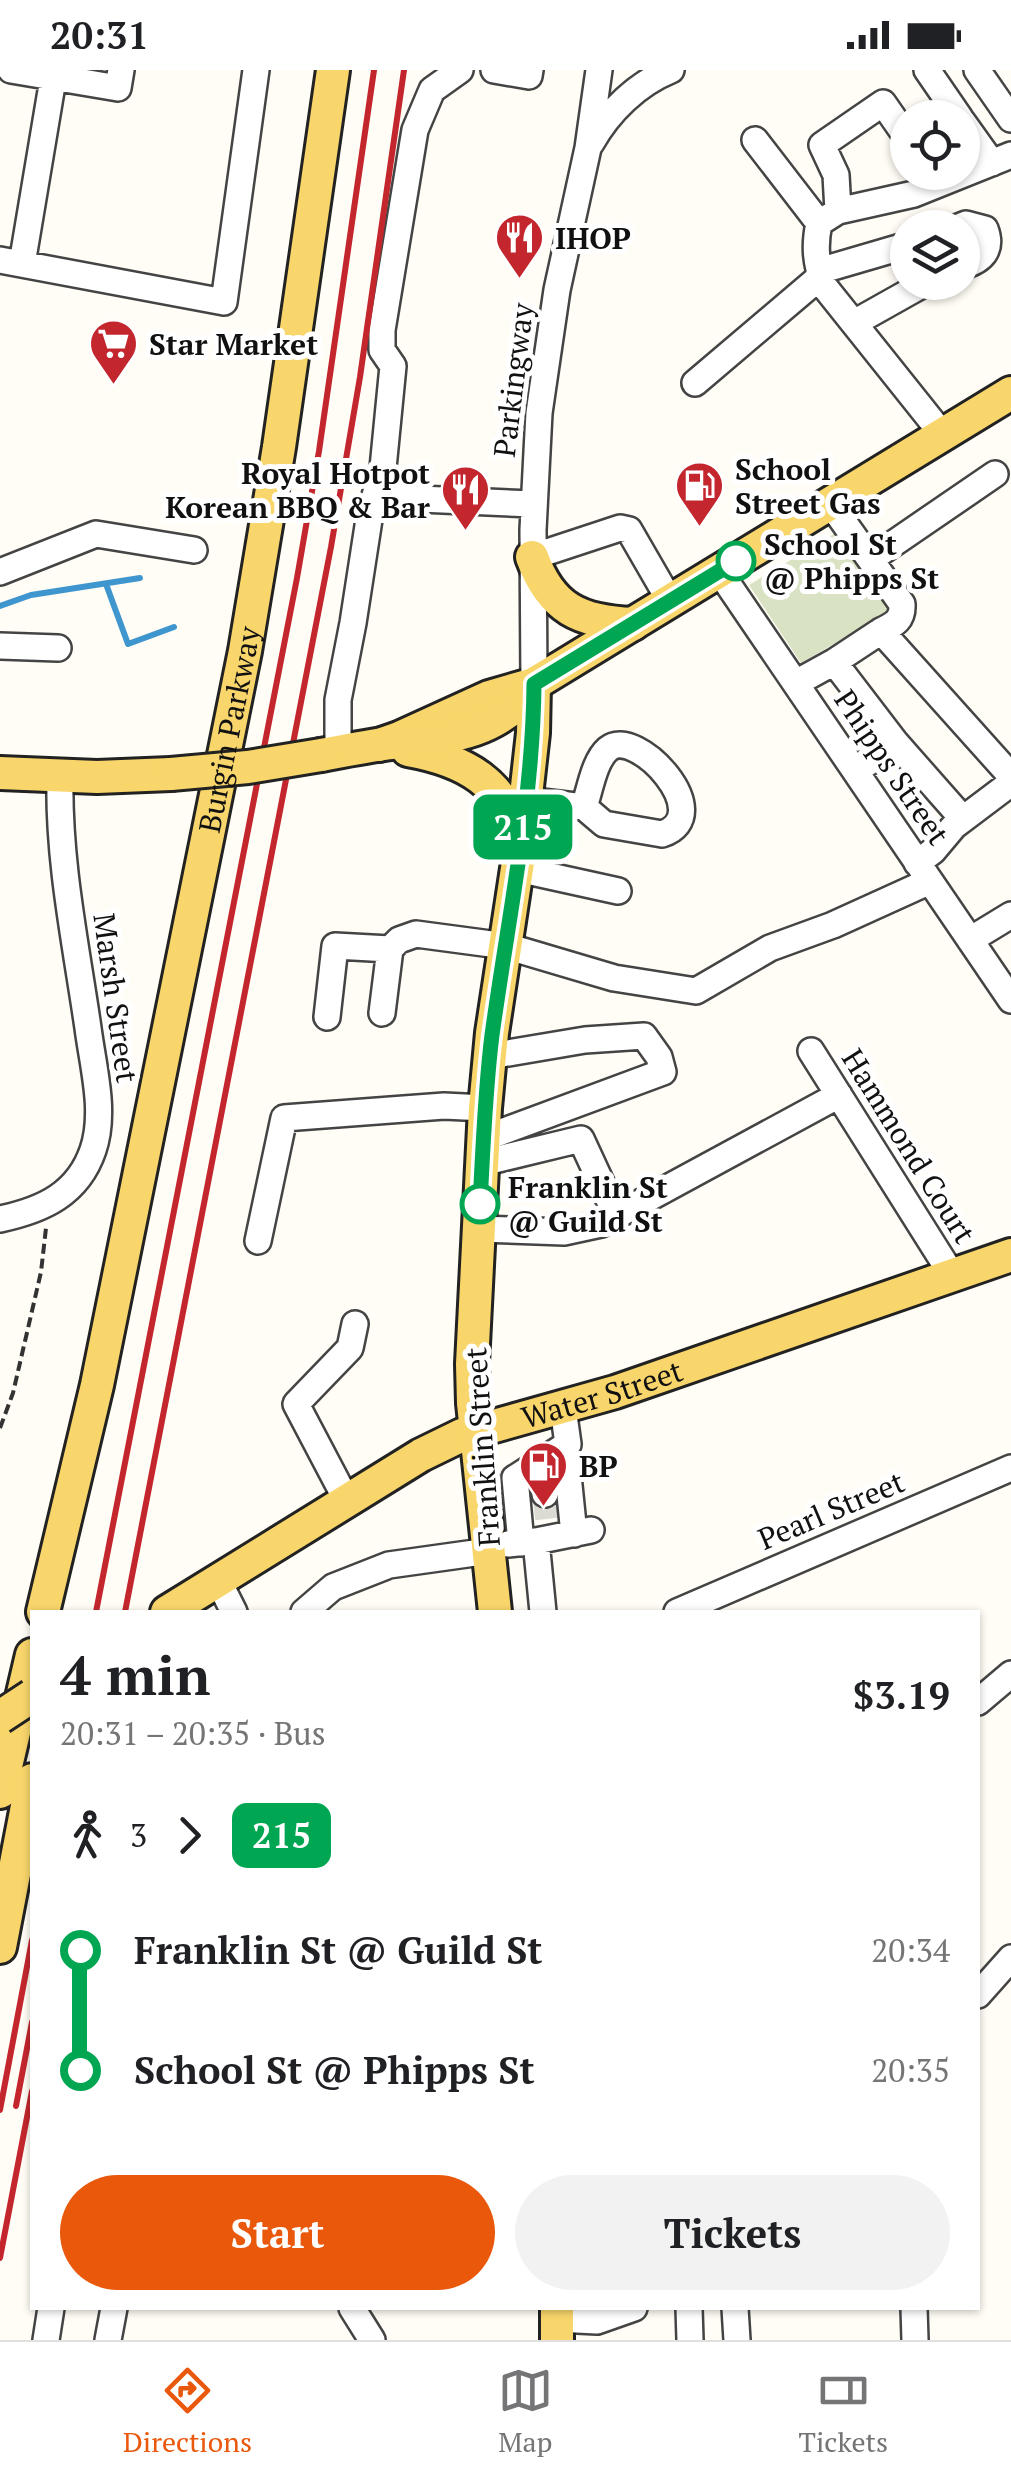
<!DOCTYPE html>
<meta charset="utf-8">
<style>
body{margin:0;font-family:"PT Serif",serif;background:#f2f2f2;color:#202124;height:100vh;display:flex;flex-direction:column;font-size:38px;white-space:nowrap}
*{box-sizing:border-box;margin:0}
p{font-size:32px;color:#757577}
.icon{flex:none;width:55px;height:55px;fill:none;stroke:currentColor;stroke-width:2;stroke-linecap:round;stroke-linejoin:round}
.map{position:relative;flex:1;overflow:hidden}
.panel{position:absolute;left:30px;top:1540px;width:950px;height:700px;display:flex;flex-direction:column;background:#fff;border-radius:0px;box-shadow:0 2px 8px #0004}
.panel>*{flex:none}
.badge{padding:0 20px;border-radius:15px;font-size:35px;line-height:65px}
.buttons{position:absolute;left:890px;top:30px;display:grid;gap:20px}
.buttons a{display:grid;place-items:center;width:90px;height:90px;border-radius:50%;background:#fff;box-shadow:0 2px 8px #0004;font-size:50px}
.map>.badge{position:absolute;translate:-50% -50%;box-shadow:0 0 0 5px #fff}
.legs{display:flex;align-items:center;gap:15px;height:110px;padding:0 30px;font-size:32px}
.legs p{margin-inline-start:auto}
.overview{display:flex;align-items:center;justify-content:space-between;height:170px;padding:0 30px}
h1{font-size:55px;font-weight:600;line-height:75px}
.button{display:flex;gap:20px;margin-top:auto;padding:20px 30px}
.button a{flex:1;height:115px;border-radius:60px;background:#ea580c;color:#fff;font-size:40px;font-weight:600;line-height:115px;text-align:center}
.button a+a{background:#f2f2f2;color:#202124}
ul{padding:0 30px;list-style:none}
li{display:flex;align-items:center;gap:35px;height:120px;font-size:38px}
li i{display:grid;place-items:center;width:15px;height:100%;margin:0 12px;background:currentColor}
li i::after{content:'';width:25px;height:25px;margin:-12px;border:8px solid;border-radius:50%;background:#fff}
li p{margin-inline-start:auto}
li:first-child i{background:linear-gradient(#0000 50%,currentColor 0)}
li:last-child i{background:linear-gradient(currentColor 50%,#0000 0)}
.status{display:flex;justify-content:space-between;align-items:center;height:70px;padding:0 50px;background:#fff;direction:ltr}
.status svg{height:28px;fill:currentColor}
.menu{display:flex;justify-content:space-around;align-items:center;height:140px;border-top:2px solid #e0e0e0;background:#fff;font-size:28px;color:#757577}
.menu a{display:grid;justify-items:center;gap:5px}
.menu .selected{color:#ea580c}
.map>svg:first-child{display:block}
.cemetery{fill:#d9e3c4}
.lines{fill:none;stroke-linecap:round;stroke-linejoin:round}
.stream{stroke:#3f96cf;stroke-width:6}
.minor-tunnel{stroke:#dbdad3;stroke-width:25;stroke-dasharray:25 12;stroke-linecap:butt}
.minor-casing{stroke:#444;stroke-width:30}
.major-casing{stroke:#222;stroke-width:38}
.path{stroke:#333;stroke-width:4;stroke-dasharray:10 5;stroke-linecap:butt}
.minor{stroke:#fff;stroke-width:25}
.major{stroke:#f9d66b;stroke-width:32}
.rail{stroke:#c4262e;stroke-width:6}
.major-bridge-casing{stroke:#222;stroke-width:38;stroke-linecap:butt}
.major-bridge{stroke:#f9d66b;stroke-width:32}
.line-1-casing{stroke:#fff;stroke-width:22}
.line-1{stroke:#00a651;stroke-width:15}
.stop-1-dot{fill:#fff;stroke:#00a651;stroke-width:5}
.labels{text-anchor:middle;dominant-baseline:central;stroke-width:10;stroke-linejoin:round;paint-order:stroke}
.poi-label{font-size:30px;font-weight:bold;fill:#111;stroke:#fff;text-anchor:start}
.street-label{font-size:30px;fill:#111;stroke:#fff}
.stop-label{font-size:30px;font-weight:bold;fill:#111;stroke:#fff;text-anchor:start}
</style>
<div class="status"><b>20:31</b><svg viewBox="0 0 49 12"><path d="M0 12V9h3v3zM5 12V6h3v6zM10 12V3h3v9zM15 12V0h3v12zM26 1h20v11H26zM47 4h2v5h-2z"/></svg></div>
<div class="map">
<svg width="1011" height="2270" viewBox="0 0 1011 2270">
<rect width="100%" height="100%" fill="#fffdf5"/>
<path class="cemetery" d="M837,462L895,538L801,593L749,515Z"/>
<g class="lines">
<path class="stream" d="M106,514L128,574L174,557
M0,536L31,525L140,508"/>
<path class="minor-tunnel" d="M545,1424L548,1453"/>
<defs>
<path id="minor" d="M11,0L118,18L121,0
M494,0L529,6L530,0
M927,0L960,48
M977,0L1011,49
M962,51L992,93
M755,70L819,153C814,177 816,193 824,216L943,365
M591,73C609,41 637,14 671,0
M838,141L836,105L822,75L883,33L908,69
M819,153L838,141L914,124L1011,85
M956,158L966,154L985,159C993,180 982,191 962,196
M0,190L224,232L256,0
M22,194L53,9L59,0
M819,201L908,175
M854,253L927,212
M695,313L821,206
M375,427L533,434
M830,433L902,534C903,550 895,554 881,561
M532,487L620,458L629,460L670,531
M871,489L995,404
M719,501L1011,930
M0,502L96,464L194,480
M0,576L58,578
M834,592L896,673L963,749
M796,613L834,592L881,561L1011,706
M534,614L533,460L539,343L557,220L588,78L599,0
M338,682V630L353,553L370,443L383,398L393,296L382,280V260L415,60L432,20L460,0
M856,701L896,673
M525,730L584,737L604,754L662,764C719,746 636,655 608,679C594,691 590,720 584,737
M917,793L933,781L954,756L1011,713
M518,799L618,821
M970,870L1011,845
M382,943L390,879
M327,947L335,876L390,879L399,870L416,864L506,876L614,908L696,921L770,878L833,855L930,811
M811,981L952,1205
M485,1068L663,1002L659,987L644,966L585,970L490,986
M482,1093L581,1069L617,1147
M0,1149C43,1140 78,1124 93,1080C106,1042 93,997 88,958C76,875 58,791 60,706
M479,1159L564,1162L601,1154L839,1025
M258,1171L284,1048L444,1036L485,1038
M565,1376L574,1464
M541,1391L545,1424
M347,1431L296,1334L350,1278L355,1254
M536,1471L543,1542
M521,1473L515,1408L568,1374L563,1338
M508,1474L536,1471L591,1460
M218,1510L234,1542
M304,1542L333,1517L389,1495L489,1481
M677,1542L1011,1398
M978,1632L1011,1604
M978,1925L1011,1888
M352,2238L372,2270
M689,2238L690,2270
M735,2238L737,2270
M914,2238L915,2270
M557,2249L597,2251L634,2238
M46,2270L51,2238
M108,2270L114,2238"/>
<g id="major">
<path d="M532,487C551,539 580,552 633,554"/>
<path d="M379,675L399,668L489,627L534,614L1011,323"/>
<path d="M408,680C464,690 507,712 519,773"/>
<path d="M321,685C342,681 363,677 384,674C442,667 495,668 533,616"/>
<path d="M0,703L97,707L171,704"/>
<path id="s1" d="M43,1542L97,1315L245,581L279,377L333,0"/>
<path id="s2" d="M167,1542L421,1385L462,1365L615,1322L1011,1185"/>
<path d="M495,1542L473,1333L472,1294L485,1038L492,963L520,779L533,663L534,614"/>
<path d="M0,1722L32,1585"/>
<path d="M0,1877L32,1710"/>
<path d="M557,2270V2238"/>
</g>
</defs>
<use href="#minor" class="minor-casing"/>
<use href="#major" class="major-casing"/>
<path class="path" d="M0,1358L13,1323L41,1202L46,1158"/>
<use href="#minor" class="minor"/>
<use href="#major" class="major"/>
<path class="rail" d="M96,1542L297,508L319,381L374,0
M125,1542L331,477L360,307L404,0
M16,2036L32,1952
M0,2040L32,1870
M0,2188L32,2021"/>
<defs>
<path id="major-bridge" d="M171,704L248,697L321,685
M0,1647L32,1626"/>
</defs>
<use href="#major-bridge" class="major-bridge-casing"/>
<use href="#major-bridge" class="major-bridge"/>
</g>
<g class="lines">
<defs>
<path id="line-1" d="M480,1134C483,1078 485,1021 492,965C508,849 533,732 534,614L736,491"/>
</defs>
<use href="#line-1" class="line-1-casing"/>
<use href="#line-1" class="line-1"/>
</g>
<defs>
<symbol id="restaurant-pin" viewBox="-11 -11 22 30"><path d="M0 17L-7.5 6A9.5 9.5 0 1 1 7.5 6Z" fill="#c4262e" stroke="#fff"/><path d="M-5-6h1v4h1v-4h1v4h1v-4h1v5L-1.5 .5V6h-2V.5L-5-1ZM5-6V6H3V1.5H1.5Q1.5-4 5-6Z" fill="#fff"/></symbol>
<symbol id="supermarket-pin" viewBox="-11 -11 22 30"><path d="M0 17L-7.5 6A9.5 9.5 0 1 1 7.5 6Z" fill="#c4262e" stroke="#fff"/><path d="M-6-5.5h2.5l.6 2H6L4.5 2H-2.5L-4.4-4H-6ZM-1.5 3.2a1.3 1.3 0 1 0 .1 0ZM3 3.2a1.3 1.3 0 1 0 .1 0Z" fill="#fff"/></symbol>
<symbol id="fuel-pin" viewBox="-11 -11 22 30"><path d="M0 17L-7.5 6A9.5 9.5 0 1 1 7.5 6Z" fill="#c4262e" stroke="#fff"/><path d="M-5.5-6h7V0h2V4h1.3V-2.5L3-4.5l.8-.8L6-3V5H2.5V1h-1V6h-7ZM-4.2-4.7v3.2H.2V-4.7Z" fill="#fff"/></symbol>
</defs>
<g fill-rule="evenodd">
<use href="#restaurant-pin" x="492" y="140" width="55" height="75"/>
<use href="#supermarket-pin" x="86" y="246" width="55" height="75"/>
<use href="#fuel-pin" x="672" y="388" width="55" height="75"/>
<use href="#restaurant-pin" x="438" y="392" width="55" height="75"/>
<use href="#fuel-pin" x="516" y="1368" width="55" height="75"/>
</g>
<g class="stop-1-dot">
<circle cx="736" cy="491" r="18"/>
<circle cx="480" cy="1134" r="18"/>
</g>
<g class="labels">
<g class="poi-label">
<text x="555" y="168">IHOP</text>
<text x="149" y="274">Star Market</text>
<text x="735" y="399">School<tspan x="735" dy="34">Street Gas</tspan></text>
<text x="430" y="403" text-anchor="end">Royal Hotpot<tspan x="430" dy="34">Korean BBQ &amp; Bar</tspan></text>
<text x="579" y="1396">BP</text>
</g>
<g class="street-label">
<text transform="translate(513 310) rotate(-83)">Parkingway</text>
<text stroke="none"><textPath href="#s1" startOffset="902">Burgin Parkway</textPath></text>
<text transform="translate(892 697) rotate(56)">Phipps Street</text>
<text transform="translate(116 928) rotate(82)">Marsh Street</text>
<text transform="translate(909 1076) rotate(58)">Hammond Court</text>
<text stroke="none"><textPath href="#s2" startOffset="490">Water Street</textPath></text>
<text transform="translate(482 1377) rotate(-94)">Franklin Street</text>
<text transform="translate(831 1440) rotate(-23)">Pearl Street</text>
</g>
<g class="stop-label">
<text x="764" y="474">School St<tspan x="764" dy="34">@ Phipps St</tspan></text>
<text x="508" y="1117">Franklin St<tspan x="508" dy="34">@ Guild St</tspan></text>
</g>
</g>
</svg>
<div class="buttons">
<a><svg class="icon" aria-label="locate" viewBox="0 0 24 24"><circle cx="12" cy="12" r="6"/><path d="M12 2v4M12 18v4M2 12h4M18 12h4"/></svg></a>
<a><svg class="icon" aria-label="layers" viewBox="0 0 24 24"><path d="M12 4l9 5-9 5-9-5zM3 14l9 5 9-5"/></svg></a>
</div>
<b class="badge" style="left:523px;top:757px;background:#00a651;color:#fff">215</b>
<section class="panel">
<div class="overview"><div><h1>4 min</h1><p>20:31 – 20:35 · Bus</p></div><b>$3.19</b></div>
<div class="legs"><svg class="icon" aria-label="walk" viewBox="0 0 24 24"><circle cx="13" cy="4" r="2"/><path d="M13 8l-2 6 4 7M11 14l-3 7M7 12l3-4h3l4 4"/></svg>3<svg class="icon" aria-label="forward" viewBox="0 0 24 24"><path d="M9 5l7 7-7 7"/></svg><b class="badge" style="background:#00a651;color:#fff">215</b></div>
<ul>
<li><i style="color:#00a651"></i><b>Franklin St @ Guild St</b><p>20:34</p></li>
<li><i style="color:#00a651"></i><b>School St @ Phipps St</b><p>20:35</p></li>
</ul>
<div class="button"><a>Start</a><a>Tickets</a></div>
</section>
</div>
<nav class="menu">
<a class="selected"><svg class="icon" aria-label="directions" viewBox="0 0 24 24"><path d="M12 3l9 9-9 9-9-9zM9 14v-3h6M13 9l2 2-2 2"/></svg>Directions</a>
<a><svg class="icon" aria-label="map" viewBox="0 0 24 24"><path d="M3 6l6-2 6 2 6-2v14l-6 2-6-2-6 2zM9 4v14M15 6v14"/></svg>Map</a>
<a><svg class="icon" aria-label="tickets" viewBox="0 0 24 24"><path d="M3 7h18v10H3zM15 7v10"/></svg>Tickets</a>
</nav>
